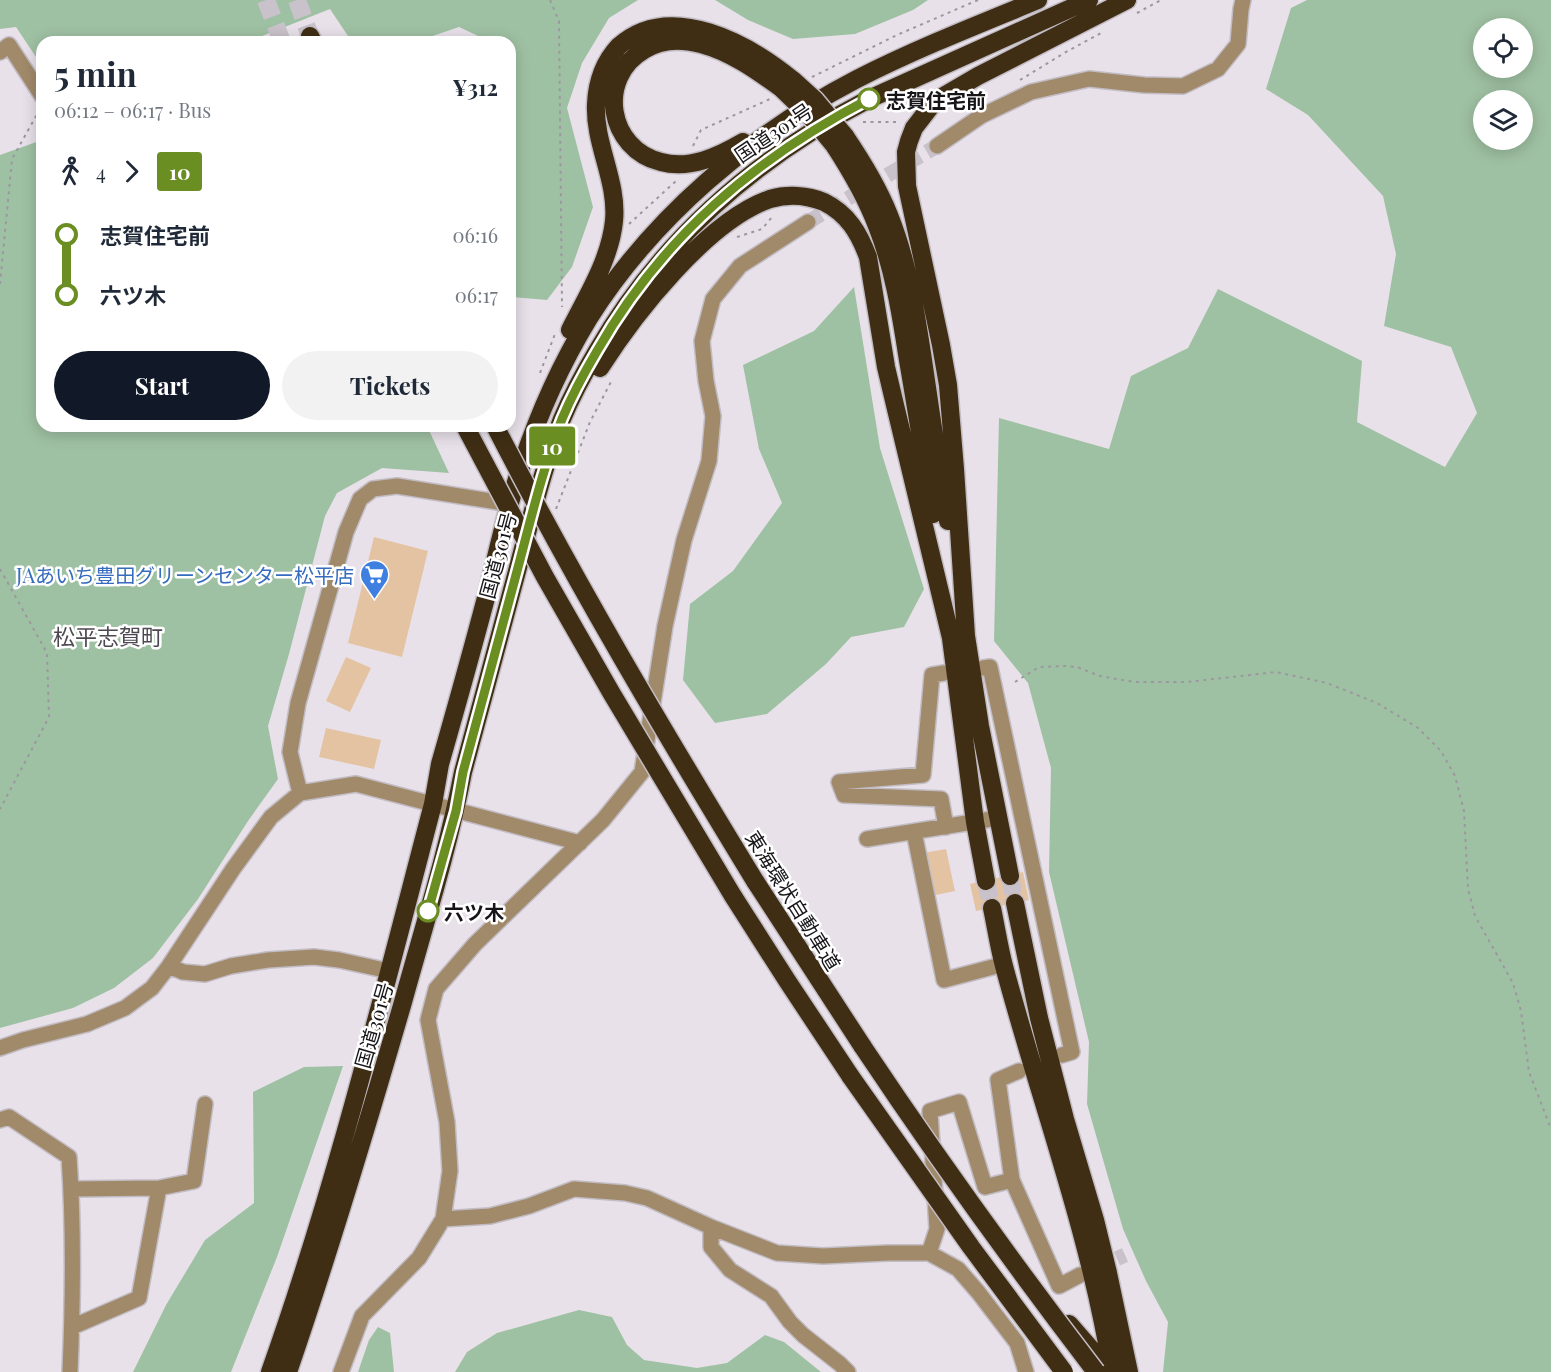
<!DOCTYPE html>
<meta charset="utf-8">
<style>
body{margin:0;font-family:"Playfair Display","Noto Sans JP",serif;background:#f2f2f3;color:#1f2937;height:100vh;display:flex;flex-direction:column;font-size:22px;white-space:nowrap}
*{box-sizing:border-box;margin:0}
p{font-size:20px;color:#747a83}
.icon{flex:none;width:33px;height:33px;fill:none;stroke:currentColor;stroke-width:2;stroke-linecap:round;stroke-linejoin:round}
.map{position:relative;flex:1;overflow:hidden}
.drawer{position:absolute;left:36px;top:36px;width:480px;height:396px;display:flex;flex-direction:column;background:#fff;border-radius:18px;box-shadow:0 3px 15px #0003}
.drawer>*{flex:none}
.badge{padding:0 12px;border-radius:4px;font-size:21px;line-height:39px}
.buttons{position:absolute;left:1473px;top:18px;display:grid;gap:12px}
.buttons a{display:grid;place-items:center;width:60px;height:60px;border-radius:50%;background:#fff;box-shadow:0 3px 15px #0003;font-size:30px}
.map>.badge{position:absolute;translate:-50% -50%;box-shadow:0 0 0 3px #fff}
.legs{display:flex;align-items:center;gap:9px;height:66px;padding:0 18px;font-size:20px}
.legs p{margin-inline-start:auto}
.head{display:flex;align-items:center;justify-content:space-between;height:102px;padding:0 18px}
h1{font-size:33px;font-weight:700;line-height:45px}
.action{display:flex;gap:12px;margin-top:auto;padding:12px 18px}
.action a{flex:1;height:69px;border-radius:36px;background:#111827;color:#fff;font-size:24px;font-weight:700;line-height:69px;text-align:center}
.action a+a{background:#f2f2f3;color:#1f2937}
ul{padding:0 18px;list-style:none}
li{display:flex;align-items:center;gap:21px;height:60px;font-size:22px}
li i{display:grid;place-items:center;width:9px;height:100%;margin:0 8px;background:currentColor}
li i::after{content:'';width:15px;height:15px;margin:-8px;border:4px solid;border-radius:50%;background:#fff}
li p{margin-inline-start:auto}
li:first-child i{background:linear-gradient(#0000 50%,currentColor 0)}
li:last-child i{background:linear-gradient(currentColor 50%,#0000 0)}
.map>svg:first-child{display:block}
.forest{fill:#9fc1a3;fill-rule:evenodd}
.building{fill:#e4c3a3}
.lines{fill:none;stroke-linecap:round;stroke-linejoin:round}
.minor-tunnel{stroke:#c9c2ca;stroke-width:15;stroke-dasharray:15 8;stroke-linecap:butt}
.highway-tunnel{stroke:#c9c2ca;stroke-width:18;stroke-dasharray:18 9;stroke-linecap:butt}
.minor-casing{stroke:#c2bcc4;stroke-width:18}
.highway-casing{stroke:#c2bcc4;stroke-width:21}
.path{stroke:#9c979e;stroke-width:2;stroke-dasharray:3 4.5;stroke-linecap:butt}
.minor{stroke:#a18a6a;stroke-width:15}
.highway{stroke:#3f2e14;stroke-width:18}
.highway-bridge-casing{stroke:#c2bcc4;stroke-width:21;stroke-linecap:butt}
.highway-bridge{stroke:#3f2e14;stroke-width:18}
.line-1-casing{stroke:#fff;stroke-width:14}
.line-1{stroke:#6b8e23;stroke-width:9}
.stop-1-dot{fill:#fff;stroke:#6b8e23;stroke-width:3}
.labels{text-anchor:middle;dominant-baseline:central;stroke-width:5;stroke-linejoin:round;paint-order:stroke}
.stop-label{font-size:20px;font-weight:bold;fill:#171518;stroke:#fff;text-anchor:start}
.street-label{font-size:20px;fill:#171518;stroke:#fff}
.shop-label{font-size:20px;fill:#366cbe;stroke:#fff;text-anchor:end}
.quarter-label{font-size:22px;fill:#4e4950;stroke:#fff}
</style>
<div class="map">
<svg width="1551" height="1372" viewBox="0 0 1551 1372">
<rect width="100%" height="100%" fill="#e8e1ea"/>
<path class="forest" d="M0,0H638L609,18L582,63L567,108L593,207L572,267L547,300L512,297L510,295V42H491L459,27L415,42H352L330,9L257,38V42H42V66L16,27L0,29Z
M715,0H928L913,10L855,34L793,39L748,20Z
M1307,0H1551V1372H1163L1168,1322L1146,1281L1123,1229L1087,1104L1089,1042L1049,872L1051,768L1028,683L994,641L999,418L1109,449L1131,376L1188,348L1218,289L1362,361L1357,422L1445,467L1477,413L1451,347L1384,326L1396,254L1383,196L1308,115L1266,89L1291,8ZM1484,28H1522V68H1484ZM1484,100H1522V140H1484Z
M42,140V426H427L449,473L382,468L337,493L325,516L289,654L268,726L278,779L248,821L198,899L153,958L114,988L73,1008L0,1028V155Z
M854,287L880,448L924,589L904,627L851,637L826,664L767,714L715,723L683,680L690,604L733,571L782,503L759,449L743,365L814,331Z
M343,1066L277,1257L231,1372H133L166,1305L205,1240L254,1203L253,1092L304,1067Z
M579,1310L612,1317L627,1345L644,1360L697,1368L727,1363L765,1335L784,1342L821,1372H455L467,1352L497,1333Z
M378,1327L390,1333L394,1372H358L369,1340Z"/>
<path class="building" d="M374,537L428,551L402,657L348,643Z
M346,657L371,668L350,712L326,701Z
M326,728L381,740L374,769L319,757Z
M946,849L955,891L931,896L923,853Z
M1023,872L1029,900L976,911L970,884Z"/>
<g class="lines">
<path class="minor-tunnel" d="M808,222L937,146
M1096,1268L1125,1255"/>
<path class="highway-tunnel" d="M266,0L282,42
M297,0L310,36
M1010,876L1015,903
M986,881L992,908"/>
<defs>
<path id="minor" d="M0,52L9,45L42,96
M937,146L981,116L1031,92L1089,79L1144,85L1183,86L1218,69L1238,44L1241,9L1243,0
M983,668L990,667L1072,1052L1062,1055
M944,673L932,675L923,775L839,782L844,795L941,799L946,827
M300,793L290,752L298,703L346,532L360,499L373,489L397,486L510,504
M914,832L944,980L1004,964
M867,839L998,818
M169,966L183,972L205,974L231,966L268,960L314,957L339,960L389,971
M0,1048L23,1040L87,1024L125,1008L152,988L169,966L233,869L271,817L300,793L356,784L580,843
M1019,1071L998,1080L1012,1180L1059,1286L1080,1275
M0,1120L9,1117L69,1157C74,1228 73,1301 70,1372
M159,1188L194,1181L205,1104
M71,1189L159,1188L139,1298L72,1327
M443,1219L490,1216L529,1206L574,1189L625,1193L647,1198L711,1227L777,1253L823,1256L888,1253H929L958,1269L978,1292L1017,1343L1026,1372
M711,1227V1247L730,1270L771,1296L790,1322L803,1335L840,1364L848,1372
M929,1253L937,1229L930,1111L959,1102L985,1187L1012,1180
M341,1372L362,1316L419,1258L443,1219L450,1171L447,1122L428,1020L436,989L475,944L603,820L642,772L665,626L684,540L709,461L713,416L706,381L702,341L713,299L740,266L808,222"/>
<path id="highway" d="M310,36L313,42
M845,136C862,161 878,187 889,215C912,272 919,334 928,394C934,436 941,479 948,521
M743,142C719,156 690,170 661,162C608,149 596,78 644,50C661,39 682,39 701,44C731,52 756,70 781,88
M834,145C851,171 866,197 877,226C894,269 901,315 908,360C917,412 925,463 933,514
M570,330C587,296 610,260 614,221C618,181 594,144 596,104C597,82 604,62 619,46C671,0 749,44 794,81
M600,368C635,313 707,221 770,199C787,194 807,195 824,202C848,214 859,233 868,257L886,367L895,405L951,638L975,822L986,881
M1010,876L980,726L966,636L955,469L948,385L941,345L907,186L906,152L909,141L914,128L931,106L942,97L978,76L1127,0
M755,881L863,1047
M733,896L788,982L851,1077
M1015,903L1039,1018L1065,1119L1095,1220L1108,1273L1129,1372
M992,908C996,927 999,947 1004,966C1040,1101 1090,1233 1112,1372
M1069,1324L1111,1372
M270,1372C336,1186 383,994 433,804L440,764C456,708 472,651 487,594C498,551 507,506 522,464C539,413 561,364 589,318C653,217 751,134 857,79C916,49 977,25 1038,0
M288,1372C330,1250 367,1126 403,1002C424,926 448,850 463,772C480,707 498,641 516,575C530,523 542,470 562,419C572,395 584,373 597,351C662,239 755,158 869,99L1089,0"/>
</defs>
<use href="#minor" class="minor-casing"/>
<use href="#highway" class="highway-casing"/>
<path class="path" d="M550,0L559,21L562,307
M1137,13L1161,0
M812,77L897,35L978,0
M1020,80L1066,52L1101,33
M863,122H899
M693,146L701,130L770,99
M629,224L676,181
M737,237L762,229L772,217
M0,284L12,159L40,109
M540,373L555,334
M556,509L590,422L612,380
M0,569L47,653L49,717L0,809
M1015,682L1039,667L1066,666L1077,667L1100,676L1134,682H1187L1276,672L1327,683L1377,703L1418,728L1441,751L1455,776L1464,811L1468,889L1475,916L1513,983L1521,1011L1529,1072L1551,1129"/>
<use href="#minor" class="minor"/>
<use href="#highway" class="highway"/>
<defs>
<path id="highway-bridge" d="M794,81L815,100L845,136
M781,88L810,116L834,145
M465,426L545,577L612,694L733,896
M495,426C575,582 664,732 755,881
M863,1047C937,1158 1015,1266 1096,1372
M851,1077L971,1247L1064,1372"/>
</defs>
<use href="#highway-bridge" class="highway-bridge-casing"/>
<use href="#highway-bridge" class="highway-bridge"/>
</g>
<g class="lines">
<defs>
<path id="line-1" d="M428,911L456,811L463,772C480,707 498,641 516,575C530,523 542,470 562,419C572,395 584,373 597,351C662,237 754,159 869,99"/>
</defs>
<use href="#line-1" class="line-1-casing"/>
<use href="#line-1" class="line-1"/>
</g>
<defs>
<symbol id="supermarket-pin" viewBox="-11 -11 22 30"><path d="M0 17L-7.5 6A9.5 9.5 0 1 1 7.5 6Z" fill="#3f7fe0" stroke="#fff"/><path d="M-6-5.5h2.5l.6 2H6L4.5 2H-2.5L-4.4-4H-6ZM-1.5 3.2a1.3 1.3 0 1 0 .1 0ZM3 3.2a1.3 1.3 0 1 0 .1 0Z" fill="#fff"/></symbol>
</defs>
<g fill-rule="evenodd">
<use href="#supermarket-pin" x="358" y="558" width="33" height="45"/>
</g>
<g class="stop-1-dot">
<circle cx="869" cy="99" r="10"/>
<circle cx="428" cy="911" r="10"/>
</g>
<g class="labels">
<g class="stop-label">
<text x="886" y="99">志賀住宅前</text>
<text x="444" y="911">六ツ木</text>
</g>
<g class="street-label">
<text transform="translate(773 132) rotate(-34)">国道301号</text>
<text transform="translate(497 555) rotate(-75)">国道301号</text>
<text transform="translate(794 900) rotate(58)">東海環状自動車道</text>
<text transform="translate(373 1025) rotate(-74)">国道301号</text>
</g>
<g class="shop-label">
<text x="354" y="574">JAあいち豊田グリーンセンター松平店</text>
</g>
<g class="quarter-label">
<text x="108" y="636">松平志賀町</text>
</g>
</g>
</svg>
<div class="buttons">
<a><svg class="icon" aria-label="locate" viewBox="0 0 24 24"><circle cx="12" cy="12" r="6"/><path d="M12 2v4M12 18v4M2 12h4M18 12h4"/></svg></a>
<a><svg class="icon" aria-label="layers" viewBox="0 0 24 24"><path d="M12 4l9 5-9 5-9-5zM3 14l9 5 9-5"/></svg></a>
</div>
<b class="badge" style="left:552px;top:446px;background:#6b8e23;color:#fff">10</b>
<section class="drawer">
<div class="head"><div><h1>5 min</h1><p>06:12 – 06:17 · Bus</p></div><b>¥312</b></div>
<div class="legs"><svg class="icon" aria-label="walk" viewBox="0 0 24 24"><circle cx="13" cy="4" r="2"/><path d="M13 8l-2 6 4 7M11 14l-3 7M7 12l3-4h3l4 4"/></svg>4<svg class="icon" aria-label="forward" viewBox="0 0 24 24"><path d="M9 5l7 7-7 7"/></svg><b class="badge" style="background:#6b8e23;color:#fff">10</b></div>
<ul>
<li><i style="color:#6b8e23"></i><b>志賀住宅前</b><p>06:16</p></li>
<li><i style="color:#6b8e23"></i><b>六ツ木</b><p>06:17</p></li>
</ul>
<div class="action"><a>Start</a><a>Tickets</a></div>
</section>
</div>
